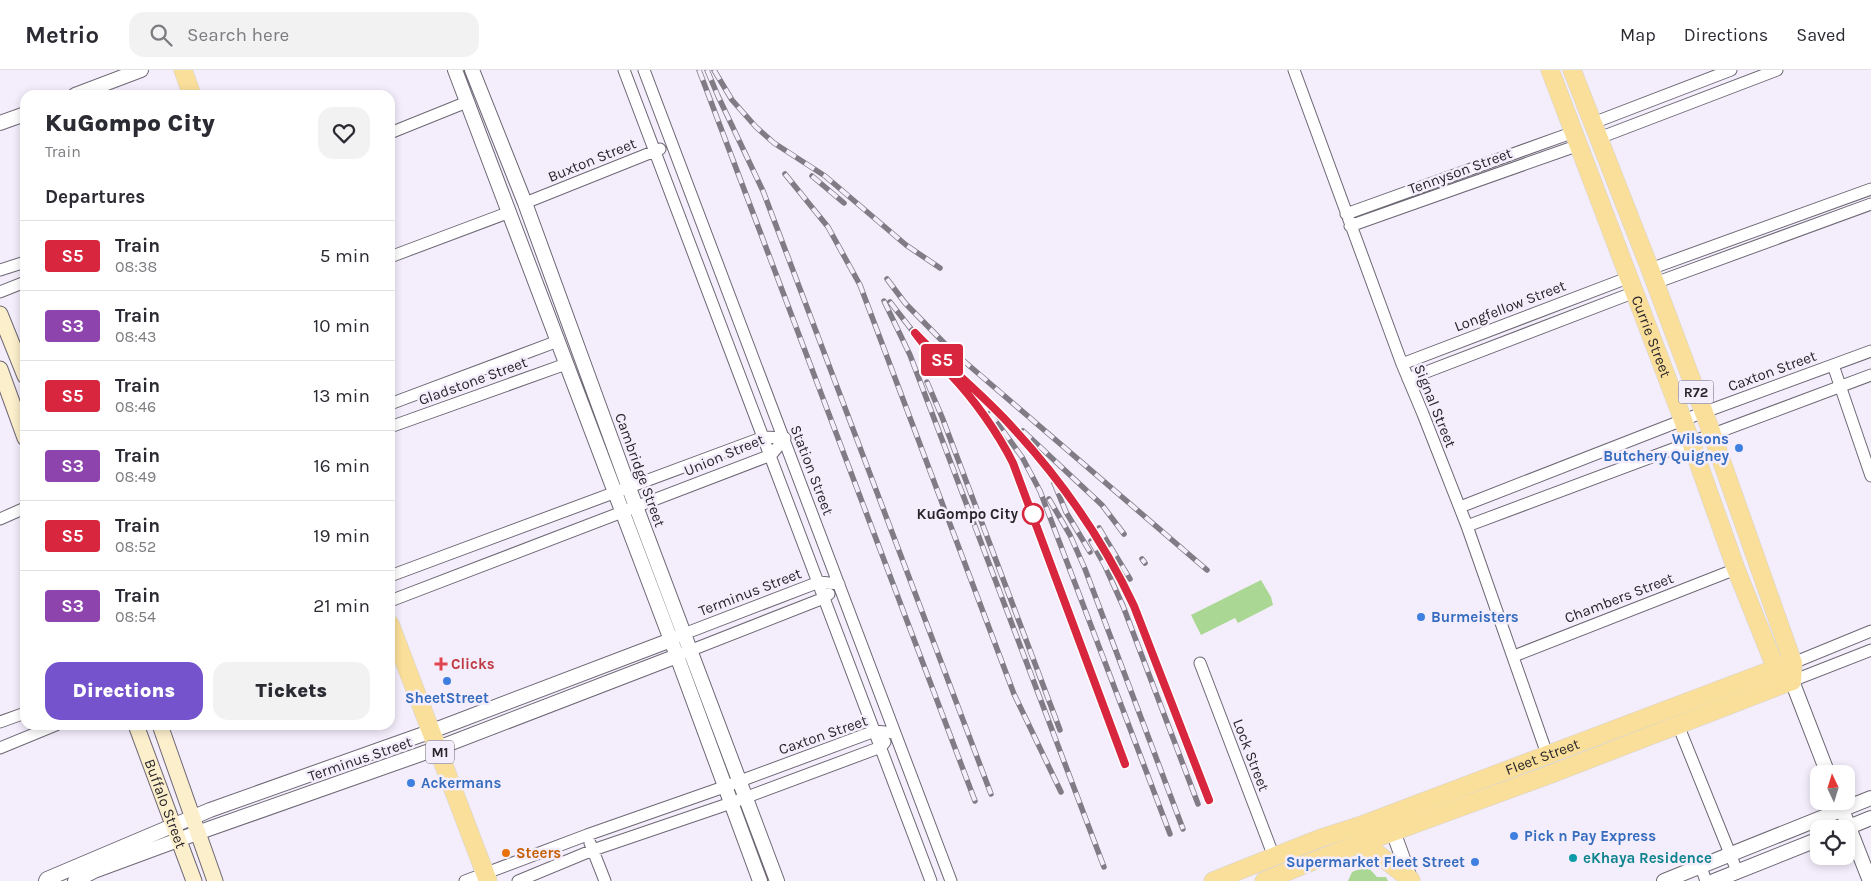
<!DOCTYPE html>
<style>
body{margin:0;font-family:Karla,sans-serif;background:#f2f2f3;color:#2b2b33;height:100vh;display:flex;flex-direction:column;font-size:19px;white-space:nowrap}
*{box-sizing:border-box;margin:0}
p{font-size:16px;color:#7c7c81}
.icon{flex:none;width:28px;height:28px;fill:none;stroke:currentColor;stroke-width:2;stroke-linecap:round;stroke-linejoin:round}
.map{position:relative;flex:1;overflow:hidden}
.side{position:absolute;left:20px;top:20px;width:375px;height:640px;display:flex;flex-direction:column;background:#fff;border-radius:15px;box-shadow:0 2px 8px #0003}
.side>*{flex:none}
.badge{padding:0 10px;border-radius:4px;font-size:18px;line-height:32px}
.needle{width:32px;rotate:356deg}
.buttons{position:absolute;left:1810px;top:695px;display:grid;gap:10px}
.buttons a{display:grid;place-items:center;width:45px;height:45px;border-radius:10px;background:#fff;box-shadow:0 2px 8px #0003;font-size:25px}
.map>.badge{position:absolute;translate:-50% -50%;box-shadow:0 0 0 2px #fff}
h2{padding:0 25px;font-size:19px;line-height:45px}
.round{display:grid;place-items:center;flex:none;width:52px;height:52px;border-radius:15px;background:#f2f2f3}
.overview{display:flex;align-items:center;justify-content:space-between;height:85px;padding:0 25px}
h1{font-size:24px;font-weight:800;line-height:38px}
.button{display:flex;gap:10px;margin-top:auto;padding:10px 25px}
.button a{flex:1;height:58px;border-radius:15px;background:#7453cc;color:#fff;font-size:20px;font-weight:800;line-height:58px;text-align:center}
.button a+a{background:#f2f2f3;color:#2b2b33}
ul{padding:0;list-style:none}
li{display:flex;align-items:center;gap:15px;height:70px;padding:0 25px;border-top:1px solid #e1e1e2}
li div{flex:1}
li b{display:block;font-size:19px}
li em{font-style:normal}
li .badge{min-width:55px;font-weight:700;text-align:center}
header{display:flex;align-items:center;gap:30px;box-sizing:border-box;height:70px;padding:0 25px;background:#fff;border-bottom:1px solid #e1e1e2}
header strong{font-size:24px}
nav{display:flex;gap:28px;margin-inline-start:auto;font-size:18px}
.search{width:350px;height:45px;background:#f2f2f3;display:flex;align-items:center;gap:12px;box-sizing:border-box;padding:0 18px;border-radius:15px;color:#7c7c81;font-size:19px}
.map>svg:first-child{display:block}
.green{fill:#abd794}
.lines{fill:none;stroke-linecap:round;stroke-linejoin:round}
.minor-casing{stroke:#6e6875;stroke-width:13}
.tertiary-casing{stroke:#6e6875;stroke-width:16}
.secondary-casing{stroke:#6e6875;stroke-width:17}
.primary-casing{stroke:#d4d3d5;stroke-width:19}
.minor{stroke:#fff;stroke-width:11}
.tertiary{stroke:#fff;stroke-width:14}
.secondary{stroke:#fcefcc;stroke-width:15}
.primary{stroke:#fadf9a;stroke-width:18}
.rail-casing{stroke:#807c85;stroke-width:5.5}
.rail{stroke:#f4eefc;stroke-width:4;stroke-dasharray:11;stroke-linecap:butt}
.line-casing{stroke:#fff;stroke-width:11}
.line{stroke:#d7263d;stroke-width:8}
.shop-dot{fill:#3f7fe0;stroke:#f4eefc;stroke-width:2}
.stop-dot{fill:#fff;stroke:#d7263d;stroke-width:2.5}
.health-dot{fill:#e0444e;stroke:#f4eefc;stroke-width:2}
.food-dot{fill:#e8710a;stroke:#f4eefc;stroke-width:2}
.culture-dot{fill:#0f9aa8;stroke:#f4eefc;stroke-width:2}
.labels{text-anchor:middle;dominant-baseline:central;stroke-width:5;stroke-linejoin:round;paint-order:stroke}
.shield{fill:#f4eefc;stroke:#65616a;stroke-width:1}
.shield-label{font-size:14px;font-weight:bold;fill:#28252b}
.street-label{font-size:15px;fill:#28252b;stroke:#f4eefc}
.shop-label{font-size:15px;font-weight:bold;fill:#366cbe;stroke:#f4eefc;text-anchor:start}
.stop-label{font-size:15px;font-weight:bold;fill:#28252b;stroke:#f4eefc;text-anchor:end}
.health-label{font-size:15px;font-weight:bold;fill:#be3a42;stroke:#f4eefc;text-anchor:start}
.food-label{font-size:15px;font-weight:bold;fill:#c56008;stroke:#f4eefc;text-anchor:start}
.culture-label{font-size:15px;font-weight:bold;fill:#0d838f;stroke:#f4eefc;text-anchor:start}
</style>
<header>
<strong>Metrio</strong>
<div class="search"><svg class="icon" aria-label="search" viewBox="0 0 24 24"><circle cx="10" cy="10" r="6"/><path d="M15 15l6 6"/></svg>Search here</div>
<nav><a>Map</a><a>Directions</a><a>Saved</a></nav>
</header>
<div class="map">
<svg width="1871" height="811" viewBox="0 0 1871 811">
<rect width="100%" height="100%" fill="#f4eefc"/>
<path class="green" d="M1261,510L1271,527L1273,535L1238,553L1235,548L1201,565L1191,545Z
M1367,796L1377,807H1386L1388,811H1348L1352,802Z"/>
<g class="lines">
<defs>
<path id="minor" d="M624,0L931,811
M644,0L951,811
M1294,0L1402,294L1423,344L1467,456L1547,684
M1593,53L1731,0
M390,63L467,32
M1599,68L1777,0
M525,133L660,79
M1346,144L1574,62
M1350,156L1579,75
M390,187L510,142
M1650,199L1871,119
M0,200L25,192
M1655,213L1871,134
M0,222L25,212
M1402,294L1630,207
M1833,295L1871,406
M1408,309L1635,222
M390,334L558,271
M390,357L566,294
M1460,437L1683,350L1871,281
M0,449L25,438
M1467,456L1871,305
M390,506L764,367L785,368
M390,531L771,385L785,368
M676,567L819,512L839,514
M684,583L824,528L829,524
M1514,586L1736,499
M1200,593L1274,787
M1793,593L1871,561
M1792,611L1871,580
M0,652L25,643
M1678,655L1737,801
M0,678L56,655
M590,773L605,811
M1701,797L1706,811
M465,811L587,765L724,717L875,661L894,663
M518,811L593,780L731,733L881,677L885,672"/>
<path id="tertiary" d="M455,0L671,570L760,811
M472,0L525,133L629,418L777,811
M75,25L141,0
M0,53L25,44
M1792,611L1828,704
M1839,732L1870,811
M1390,753L1411,811
M1844,759L1871,748
M46,811L47,809L210,740L432,661L671,570
M75,811L94,801L197,763L438,678L677,586
M1664,811L1871,728
M1714,811L1819,769"/>
<g id="secondary">
<path d="M0,244L25,306"/>
<path d="M0,299L25,368"/>
<path id="s1" d="M136,655L194,811"/>
<path d="M160,655L215,811"/>
</g>
<g id="primary">
<path d="M183,0L192,25"/>
<path id="s2" d="M1550,0L1683,350L1736,499L1776,599L1792,611"/>
<path d="M1572,0L1650,199L1712,364L1793,593L1792,611"/>
<path d="M390,554L488,811"/>
<path d="M1360,775L1374,781L1411,810"/>
<path id="s3" d="M1213,811L1321,768L1362,755L1785,595"/>
<path d="M1264,811L1316,790L1551,704L1792,611"/>
</g>
</defs>
<use href="#minor" class="minor-casing"/>
<use href="#tertiary" class="tertiary-casing"/>
<use href="#secondary" class="secondary-casing"/>
<use href="#primary" class="primary-casing"/>
<use href="#minor" class="minor"/>
<use href="#tertiary" class="tertiary"/>
<use href="#secondary" class="secondary"/>
<use href="#primary" class="primary"/>
<defs>
<path id="rail" d="M699,0L975,731
M707,0L718,26L763,121L991,724
M714,0L732,30L756,57L774,73L825,106L906,175L940,198
M785,104L828,157L860,215L1014,624L1061,722
M812,106L844,133
M887,209L905,233L951,280L1207,500
M884,231L910,285L1104,797
M890,232L929,282L951,305L994,360L1017,401L1125,694
M956,302L1017,361
M927,312L942,347L1060,660
M990,343L1022,387L1040,421L1170,764
M1013,357C1060,413 1103,470 1134,536L1209,730
M1023,361L1102,435L1124,464
M1054,413L1066,442L1090,482
M1049,429L1070,465L1085,499L1183,759
M1099,458L1130,509
M1091,471L1105,496L1123,536L1198,734
M1142,489L1145,493"/>
</defs>
<use href="#rail" class="rail-casing"/>
<use href="#rail" class="rail"/>
</g>
<g class="lines">
<defs>
<path id="line" d="M1125,694L1013,393C998,363 974,329 950,304C938,291 926,278 915,263C946,296 983,324 1013,358C1061,410 1104,472 1134,536L1209,730"/>
</defs>
<use href="#line" class="line-casing"/>
<use href="#line" class="line"/>
</g>
<g class="shop-dot">
<circle cx="1739" cy="378" r="5"/>
<circle cx="1421" cy="547" r="5"/>
<circle cx="447" cy="611" r="5"/>
<circle cx="411" cy="713" r="5"/>
<circle cx="1514" cy="766" r="5"/>
<circle cx="1475" cy="792" r="5"/>
</g>
<circle class="stop-dot" cx="1033" cy="444" r="10"/>
<path class="health-dot" d="M438.5 586.5h5v5h5v5h-5v5h-5v-5h-5v-5h5z"/>
<circle class="food-dot" cx="506" cy="783" r="5"/>
<circle class="culture-dot" cx="1573" cy="788" r="5"/>
<g class="labels">
<g class="shield">
<rect x="1678.5" y="310.5" width="35" height="23" rx="4"/>
<rect x="426" y="670.5" width="28" height="23" rx="4"/>
</g>
<g class="shield-label">
<text x="1696" y="322">R72</text>
<text x="440" y="682">M1</text>
</g>
<g class="street-label">
<text transform="translate(592 90) rotate(-22)">Buxton Street</text>
<text transform="translate(1460 101) rotate(-20)">Tennyson Street</text>
<text transform="translate(1510 236) rotate(-21)">Longfellow Street</text>
<text stroke="none"><textPath href="#s2" startOffset="285">Currie Street</textPath></text>
<text transform="translate(1772 301) rotate(-20)">Caxton Street</text>
<text transform="translate(473 311) rotate(-20)">Gladstone Street</text>
<text transform="translate(1435 336) rotate(68)">Signal Street</text>
<text transform="translate(724 385) rotate(-23)">Union Street</text>
<text transform="translate(640 400) rotate(70)">Cambridge Street</text>
<text transform="translate(812 400) rotate(69)">Station Street</text>
<text transform="translate(750 522) rotate(-21)">Terminus Street</text>
<text transform="translate(1619 528) rotate(-21)">Chambers Street</text>
<text transform="translate(823 665) rotate(-19)">Caxton Street</text>
<text transform="translate(1251 685) rotate(69)">Lock Street</text>
<text stroke="none"><textPath href="#s3" startOffset="352">Fleet Street</textPath></text>
<text transform="translate(360 689) rotate(-19)">Terminus Street</text>
<text stroke="none"><textPath href="#s1" startOffset="84">Buffalo Street</textPath></text>
</g>
<g class="shop-label">
<text x="1729" y="369" text-anchor="end">Wilsons<tspan x="1729" dy="17">Butchery Quigney</tspan></text>
<text x="1431" y="547">Burmeisters</text>
<text x="447" y="628" text-anchor="middle">SheetStreet</text>
<text x="421" y="713">Ackermans</text>
<text x="1524" y="766">Pick n Pay Express</text>
<text x="1465" y="792" text-anchor="end">Supermarket Fleet Street</text>
</g>
<g class="stop-label">
<text x="1018" y="444">KuGompo City</text>
</g>
<g class="health-label">
<text x="451" y="594">Clicks</text>
</g>
<g class="food-label">
<text x="516" y="783">Steers</text>
</g>
<g class="culture-label">
<text x="1583" y="788">eKhaya Residence</text>
</g>
</g>
</svg>
<div class="buttons">
<a><svg class="needle" viewBox="-14 -14 28 28"><path d="M0-13l5 13h-10z" fill="#e53935"/><path d="M0 13l5-13h-10z" fill="#7c7c81"/></svg></a>
<a><svg class="icon" aria-label="locate" viewBox="0 0 24 24"><circle cx="12" cy="12" r="6"/><path d="M12 2v4M12 18v4M2 12h4M18 12h4"/></svg></a>
</div>
<b class="badge" style="left:942px;top:290px;background:#d7263d;color:#fff">S5</b>
<section class="side">
<div class="overview"><div><h1>KuGompo City</h1><p>Train</p></div><a class="round"><svg class="icon" aria-label="heart" viewBox="0 0 24 24"><path d="M12 20l-8-8c-3-5 5-10 8-4 3-6 11-1 8 4z"/></svg></a></div>
<h2>Departures</h2>
<ul>
<li><span class="badge" style="background:#d7263d;color:#fff">S5</span><div><b>Train</b><p>08:38</p></div><em>5 min</em></li>
<li><span class="badge" style="background:#8e44ad;color:#fff">S3</span><div><b>Train</b><p>08:43</p></div><em>10 min</em></li>
<li><span class="badge" style="background:#d7263d;color:#fff">S5</span><div><b>Train</b><p>08:46</p></div><em>13 min</em></li>
<li><span class="badge" style="background:#8e44ad;color:#fff">S3</span><div><b>Train</b><p>08:49</p></div><em>16 min</em></li>
<li><span class="badge" style="background:#d7263d;color:#fff">S5</span><div><b>Train</b><p>08:52</p></div><em>19 min</em></li>
<li><span class="badge" style="background:#8e44ad;color:#fff">S3</span><div><b>Train</b><p>08:54</p></div><em>21 min</em></li>
</ul>
<div class="button"><a>Directions</a><a>Tickets</a></div>
</section>
</div>
